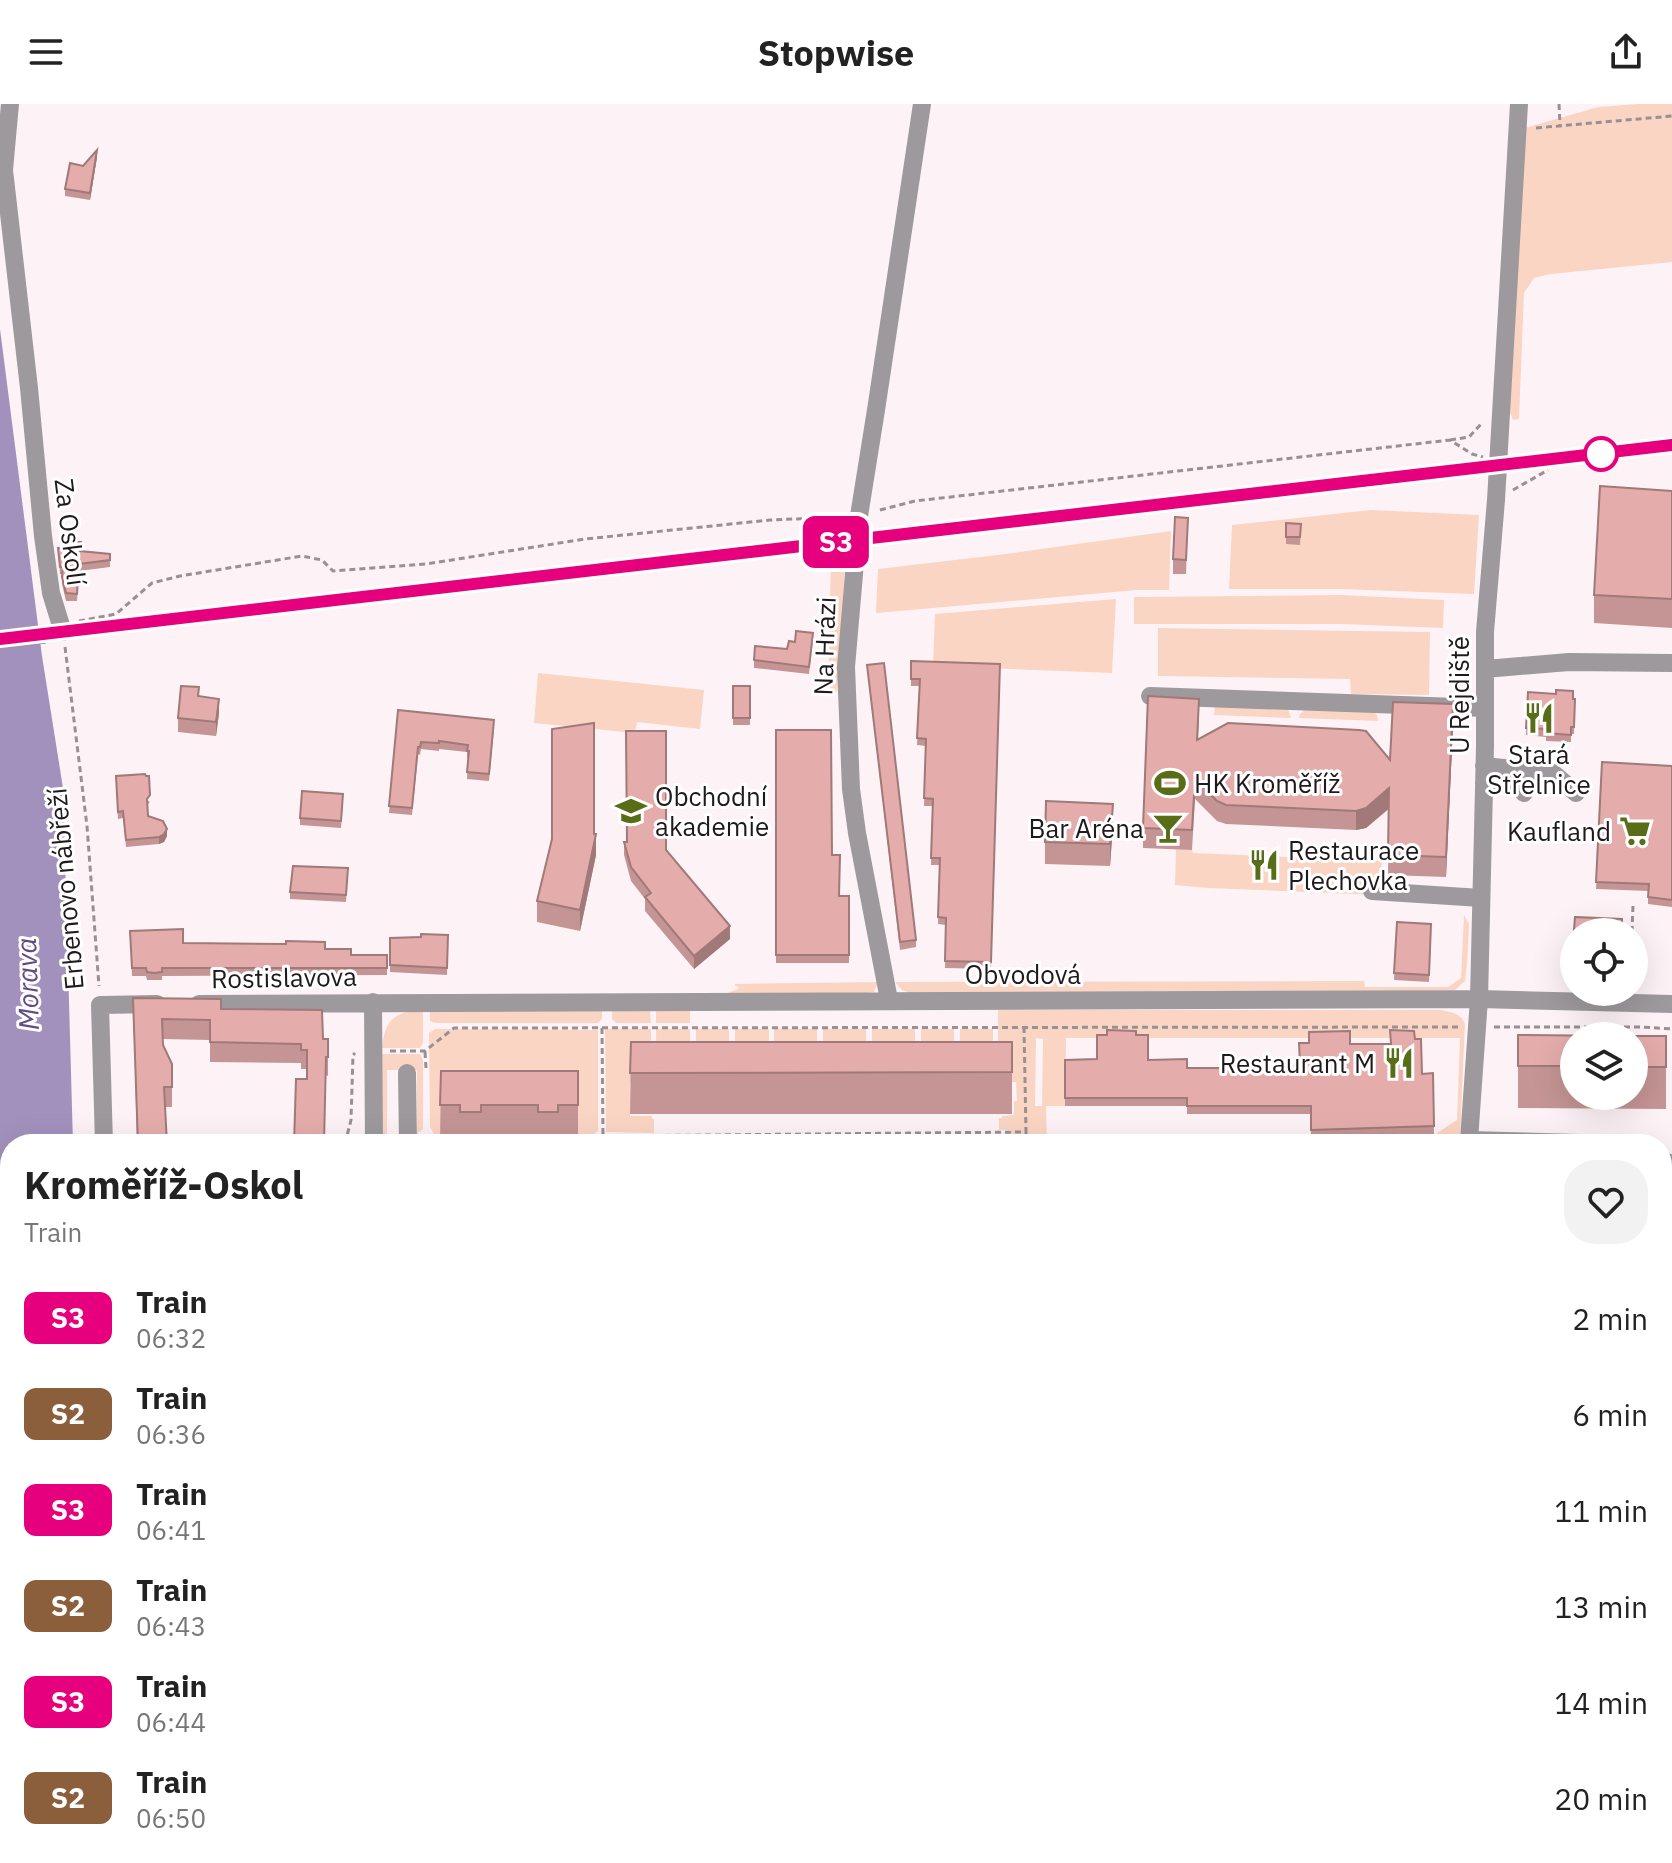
<!DOCTYPE html>
<meta charset="utf-8">
<style>
body{margin:0;font-family:"IBM Plex Sans",sans-serif;background:#f2f2f2;color:#222;height:100vh;display:flex;flex-direction:column;font-size:30px;white-space:nowrap}
*{box-sizing:border-box;margin:0}
p{font-size:26px;color:#767676}
.icon{flex:none;width:44px;height:44px;fill:none;stroke:currentColor;stroke-width:2;stroke-linecap:round;stroke-linejoin:round}
.map{position:relative;flex:1;overflow:hidden}
.sheet{position:absolute;left:0px;top:1030px;width:1672px;height:730px;display:flex;flex-direction:column;background:#fff;border-radius:32px 32px 0 0;box-shadow:0 8px 32px #0002}
.sheet>*{flex:none}
.badge{padding:0 16px;border-radius:12px;font-size:28px;line-height:52px}
.fabs{position:absolute;left:1560px;top:814px;display:grid;gap:16px}
.fabs a{display:grid;place-items:center;width:88px;height:88px;border-radius:50%;background:#fff;box-shadow:0 8px 32px #0002;font-size:40px}
.map>.badge{position:absolute;translate:-50% -50%;box-shadow:0 0 0 4px #fff}
.round{display:grid;place-items:center;flex:none;width:84px;height:84px;border-radius:32px;background:#f2f2f2}
.headline{display:flex;align-items:center;justify-content:space-between;height:136px;padding:0 24px}
h1{font-size:38px;font-weight:800;line-height:60px}
ul{padding:0;list-style:none}
li{display:flex;align-items:center;gap:24px;height:96px;padding:0 24px}
li div{flex:1}
li b{display:block;font-size:30px}
li em{font-style:normal}
li .badge{min-width:88px;font-weight:700;text-align:center}
header{display:flex;justify-content:space-between;align-items:center;height:104px;padding:0 24px;background:#fff;font-size:36px;font-weight:800}
.map>svg:first-child{display:block}
.green{fill:#fbd5c4;fill-rule:evenodd}
.water{fill:#a291bc}
.lines{fill:none;stroke-linecap:round;stroke-linejoin:round}
.path{stroke:#989093;stroke-width:3;stroke-dasharray:6 4;stroke-linecap:butt}
.minor{stroke:#9d999d;stroke-width:18}
.rail{stroke:#7c7477;stroke-width:5;stroke-dasharray:16 8;stroke-linecap:butt}
.wall{fill:#c49594}
.shaded-wall{fill:#a07978}
.building{fill:#e4adac;stroke:#a07978;stroke-width:2}
.line-casing{stroke:#fff;stroke-width:18}
.line{stroke:#e6007e;stroke-width:12}
.stop-dot{fill:#fff;stroke:#e6007e;stroke-width:4}
.labels{text-anchor:middle;dominant-baseline:central;stroke-width:6;stroke-linejoin:round;paint-order:stroke}
.street-label{font-size:26px;fill:#1f191b;stroke:#fff}
.poi-label{font-size:26px;fill:#1f191b;stroke:#fff;text-anchor:start}
.water-label{font-size:28px;font-style:italic;fill:#634a83;stroke:#fff}
</style>
<header><svg class="icon" aria-label="menu" viewBox="0 0 24 24"><path d="M4 6h16M4 12h16M4 18h16"/></svg>Stopwise<svg class="icon" aria-label="share" viewBox="0 0 24 24"><path d="M12 15V3M7 8l5-5 5 5M5 13v7h14v-7"/></svg></header>
<div class="map">
<svg width="1672" height="1759" viewBox="0 0 1672 1759">
<rect width="100%" height="100%" fill="#fdf3f7"/>
<path class="green" d="M1638,0H1672V158L1551,170L1534,174L1524,189L1519,315L1513,316L1502,288L1518,26L1598,3Z
M1371,406L1479,411L1474,490L1341,485H1229L1232,421Z
M1171,427L1169,486H1137L876,509L878,465L1006,450Z
M846,450L837,588L828,587L831,451Z
M1341,491L1444,496L1443,524L1340,520H1134V493Z
M1116,495L1112,569L933,562L935,510Z
M1158,524L1430,528L1429,591L1351,590L1350,575L1158,572Z
M538,569L704,586L700,625L637,618L635,629L534,619Z
M1215,600L1288,605L1291,614L1214,611Z
M1306,605L1372,607L1377,611L1378,617L1299,614L1300,610Z
M1176,745L1192,746L1193,749L1382,757L1380,791L1208,784L1175,781Z
M1464,811L1469,820L1467,861L1465,877L1455,886L910,889L902,886L895,878L1364,877L1365,883H1448L1461,874Z
M878,878L874,888L868,889H728L738,885L739,883L735,882V880Z
M423,906V939L420,944H382C385,915 394,908 423,906Z
M430,906L602,907V915L598,919H435L430,917Z
M612,906H650L651,919H616L612,915Z
M656,906H690V919H656Z
M998,906H1440C1451,908 1461,909 1465,920L1460,1032L1456,1040H1312L1311,1034L1434,1031L1457,1016L1460,934H1066L1065,1002H1046L1047,1040H717V1035H961L985,1031H1011V1026H999V1014H1002V1012L1014,1011V997H1017L1016,978H998ZM1036,934L1043,935L1042,1002H1035Z
M435,925L598,926V1027L594,1030H434L430,1023L429,929Z
M605,925H651L652,978L630,979V1012H652V1015H654V1029L606,1028Z
M656,925H690V978H657Z
M696,925H729V978H696Z
M735,925H769V978H735Z
M774,925H817V978H774Z
M823,925H866V978H823Z
M872,925H915V978H872Z
M921,925H954V978H921Z
M960,925H993V978H959Z
M382,950H420L423,956V1025L417,1030V966H387V1040H382Z
M609,1035H696L699,1036L700,1040H605L606,1037Z
M345,1750H418V1759H344Z
M705,1750H794L793,1757L789,1759H705Z
M833,1750H962L952,1759H848Z"/>
<path class="water" d="M0,225L42,552L63,684L73,1040H10V1722L2,1759H0Z"/>
<g class="lines">
<path class="path" d="M1559,0L1560,22
M1536,24L1672,12
M1450,336L1469,333L1483,318
M1513,386L1548,366
M880,406L915,397L1450,336L1472,350L1483,353
M79,517L116,510L152,479L180,472L302,452L322,456L333,467L426,460L585,435L770,416L841,413
M0,543L48,538
M65,543L87,722L99,882
M1632,828L1633,801
M1494,923H1642L1672,925
M602,924L603,1032L1026,1028L1024,924
M390,947H425L454,924L1458,923
M425,948L426,964
M1026,1028V1040
M426,1032H443
M574,1032H603L602,1040
M345,1040L351,1016L353,951L355,949
M682,1758H693L698,1750
M57,1759L58,1750
M243,1759L246,1756L300,1757L314,1759
M299,1759L301,1750
M616,1759L629,1758
M800,1759L801,1750
M1058,1759L1067,1751"/>
<path class="minor" d="M10,0L4,66L29,284L43,432L51,489L63,528
M1519,0L1496,396L1485,528V642L1479,895L1469,1036L1616,1040
M1485,565L1569,558L1672,559
M1150,592L1485,604
M1484,662L1553,669L1576,689
M1484,679L1516,676L1524,689
M1372,787L1481,794
M889,896L857,729L851,685L846,563L859,412L876,306L922,0
M373,898L374,1040
M199,900L1479,895L1672,900
M407,969L408,1040
M104,1040L100,901L157,900
M1662,1056L1672,1060
M1662,1343L1672,1330
M1662,1376L1672,1384
M1662,1619L1672,1606
M214,1750L221,1759
M1635,1750L1646,1759
M1203,1751L1214,1759
M334,1759L336,1750
M1083,1759L1094,1750
M1390,1759L1397,1750
M1460,1759L1467,1750"/>
<path class="rail" d="M0,535L1672,341"/>
</g>
<path class="wall" d="M97,53L90,96L65,92V85L83,62Z
M1672,387V524L1594,519V491Z
M1188,414L1186,470H1173V455Z
M1286,419L1301,420L1300,441L1286,440Z
M58,444L110,450V463L79,467L77,497H66L62,480V470H60Z
M813,536L809,570L754,564V556L787,545L795,538Z
M911,557L1000,560L991,865L945,864L946,821L938,820L940,761H931L933,702H924L926,642L917,641L920,582H911Z
M867,561L916,836V843L900,846Z
M733,582H750V621H733Z
M1528,588L1575,595L1574,630H1571V638L1546,637V633L1526,631Z
M199,592L219,609L216,632L178,628V614Z
M398,606L494,623L489,677L467,675L468,654H467V648L439,645V647L421,645L420,651L418,650L412,711L389,709Z
M1199,615L1198,636L1390,656L1453,620L1446,773L1388,771L1389,705L1366,724L1356,726L1226,720L1217,717L1195,695L1192,746L1143,744V724Z
M776,626L832,751L840,792H849V859H776Z
M1602,658L1672,662V803L1648,800V787L1596,785Z
M116,679L150,698L147,701L148,712L167,732L164,738L159,740L126,743L123,714L118,715Z
M343,697L341,724L300,721V714Z
M1113,721L1110,762L1045,760V738Z
M594,730L596,751L580,827L537,818V797Z
M624,738L666,746L730,835L694,865L645,807V795L631,777L624,751Z
M348,764L346,798L290,795V788Z
M1397,818L1431,820L1429,878L1394,876Z
M130,827L183,839L286,840L325,845L351,851H387V871L162,872V876H147L146,872H132Z
M448,831L447,871L390,868V834Z
M133,894L221,905L323,935H328V972L307,965H301V959L210,958V936L163,935V941L172,960V1003H165L167,1040H137Z
M1136,931L1148,956L1187,964H1265L1300,961L1309,939L1350,940H1390L1415,935L1422,970L1433,969L1434,1031L1311,1034V1010H1187V1002H1065V956L1097,955Z
M1518,931L1574,932V992H1634V932H1666V1005L1518,1004Z
M631,938H1012V1010H630Z
M441,967H578V1040H538V1001V1040H460V1001V1040H440Z
M1672,1513V1527L1669,1525V1518Z
M82,1750H111L107,1758L101,1755L100,1759H85L82,1758Z
M121,1750H154L149,1759H141Z
M1224,1750H1381L1374,1759H1236Z
M1473,1750H1531L1524,1759H1473Z"/>
<path class="shaded-wall" d="M97,46V53L90,96V89Z
M219,595V609L216,632V618Z
M1453,600V620L1446,773V753Z
M1389,684V704L1366,724L1356,726V707Z
M1113,700V721L1110,762V740Z
M167,725V732L164,738L159,740V733Z
M596,730V751L580,827V806Z
M730,822V835L694,865V852Z
M1672,1223V1282L1662,1295V1237Z
M1672,1688V1696L1665,1706V1698Z
M1669,1702V1709L1662,1719V1711Z
M97,1750H101L100,1759H97Z
M148,1750H154L149,1759H148Z
M965,1750H1036L1025,1759H955Z
M1367,1750H1381L1374,1759H1360Z
M1424,1750H1437L1431,1759H1418Z
M1499,1750H1531L1524,1759H1498V1752Z
M1635,1751V1759H1629Z"/>
<path class="building" d="M97,46L90,89L65,85L70,59L83,62Z
M1600,382L1672,387V495L1594,491Z
M1175,413L1188,414L1186,456L1173,455Z
M1286,419L1301,420L1300,433H1286Z
M64,438H81L80,447L110,450V456L79,460L77,490L66,489L62,473L63,463H60L58,444H64Z
M796,527L813,529L809,563L754,556L755,542L787,545L789,537L795,538Z
M911,557L1000,560L991,858L945,857L946,814L938,813L940,754H931L933,695L924,694L926,635L917,634L920,575H911Z
M884,559L916,836L900,838L867,561Z
M181,582L199,583L198,592L219,595L216,618L178,614Z
M733,582H750V614H733Z
M1556,586L1573,587V595H1575L1574,623H1571V631L1546,629L1547,625L1526,624L1528,588L1556,590Z
M1148,592L1199,595L1197,636L1228,619L1359,626L1366,627L1390,656L1393,598L1453,600L1446,753L1388,751L1389,684L1366,704L1356,707L1226,701L1217,697L1195,675L1192,726L1143,724Z
M398,606L494,616L489,670L467,668L469,647H467L468,641L439,637V639L421,638L420,643H418L412,704L389,702Z
M594,619V730H596L580,806L537,797L552,735V625Z
M776,626H831L832,751H840L839,792H849V851H776Z
M626,627H666V746L730,822L694,852L645,793L651,789L631,763L624,738H627Z
M1602,658L1672,662V796L1648,793L1649,780L1596,778Z
M145,670L146,672H149L150,691L147,695L148,712L163,717L167,725L164,730L159,733L126,736L123,707L118,708L116,672Z
M302,687L343,690L341,717L300,714Z
M1046,697L1113,700L1110,740L1045,738Z
M293,762L348,764L346,791L290,788Z
M1575,813L1622,815V828H1574L1573,838Z
M1397,818L1431,820L1429,871L1394,869Z
M183,825V839L286,840V837L325,838V845H351V851H387V864H162V868L154,869L147,868L146,864H132L130,827Z
M421,830L448,831L447,864L390,861V834L421,833Z
M133,894L221,895V905L322,906L323,935H328V953H326L324,1040H294L296,975H307V946H301V940L210,938V916L162,915L163,941L172,960V983H164L167,1040H138Z
M1107,926L1136,927V931H1148V956L1187,955V964H1265L1300,961L1299,939H1309V928L1350,927V940H1391L1390,926L1414,927L1415,935H1421L1422,970L1433,969L1434,1022L1311,1026V1002H1187V994H1065V956L1097,955V931H1107Z
M1518,931L1625,932H1574V962H1518Z
M1634,932H1666V963H1634Z
M631,938H1012V968L630,969Z
M441,967H578V1001H558V1008H538V1001H481V1008H460V1001H440Z
M1672,1172V1223L1662,1237V1185Z
M1672,1641V1688L1665,1698L1669,1702L1662,1711V1654Z
M630,1750H682V1759H630Z
M918,1750H965L955,1759H907Z
M1185,1750H1200L1212,1759H1179Z
M1251,1750H1367L1360,1759H1263Z
M1402,1750H1424L1418,1759H1395Z
M1599,1750H1634L1635,1751L1629,1759H1592Z
M472,1753H559V1759H472Z"/>
<g class="lines">
<defs>
<path id="line" d="M0,535L1672,341"/>
</defs>
<use href="#line" class="line-casing"/>
<use href="#line" class="line"/>
</g>
<defs>
<symbol id="restaurant-bare" viewBox="-9 -9 18 18"><path d="M-5-6h1v4h1v-4h1v4h1v-4h1v5L-1.5 .5V6h-2V.5L-5-1ZM5-6V6H3V1.5H1.5Q1.5-4 5-6Z" fill="#596c18" stroke="#fff" stroke-width="2.5" paint-order="stroke"/></symbol>
<symbol id="stadium-bare" viewBox="-9 -9 18 18"><path d="M0-5a6.5 5 0 1 0 0 10a6.5 5 0 1 0 0-10ZM-3.5-1.8h7v3.6h-7Z" fill="#596c18" stroke="#fff" stroke-width="2.5" paint-order="stroke"/></symbol>
<symbol id="school-bare" viewBox="-9 -9 18 18"><path d="M0-5L7-2L0 1L-7-2ZM-4 1L0 2.5L4 1V4Q0 6-4 4Z" fill="#596c18" stroke="#fff" stroke-width="2.5" paint-order="stroke"/></symbol>
<symbol id="bar-bare" viewBox="-9 -9 18 18"><path d="M-6-5H6L.8 .8V4.5H3.5V6h-7V4.5H-.8V.8Z" fill="#596c18" stroke="#fff" stroke-width="2.5" paint-order="stroke"/></symbol>
<symbol id="supermarket-bare" viewBox="-9 -9 18 18"><path d="M-6-5.5h2.5l.6 2H6L4.5 2H-2.5L-4.4-4H-6ZM-1.5 3.2a1.3 1.3 0 1 0 .1 0ZM3 3.2a1.3 1.3 0 1 0 .1 0Z" fill="#596c18" stroke="#fff" stroke-width="2.5" paint-order="stroke"/></symbol>
</defs>
<g fill-rule="evenodd">
<use href="#restaurant-bare" x="1517" y="592" width="44" height="44"/>
<use href="#stadium-bare" x="1148" y="657" width="44" height="44"/>
<use href="#school-bare" x="609" y="685" width="44" height="44"/>
<use href="#bar-bare" x="1146" y="702" width="44" height="44"/>
<use href="#supermarket-bare" x="1613" y="705" width="44" height="44"/>
<use href="#restaurant-bare" x="1242" y="739" width="44" height="44"/>
<use href="#restaurant-bare" x="1377" y="937" width="44" height="44"/>
</g>
<circle class="stop-dot" cx="1601" cy="350" r="16"/>
<g class="labels">
<g class="street-label">
<text transform="translate(71 428) rotate(83)">Za Oskolí</text>
<text transform="translate(824 542) rotate(-88)">Na Hrázi</text>
<text transform="translate(1459 591) rotate(-90)">U Rejdiště</text>
<text transform="translate(65 785) rotate(-95)">Erbenovo nábřeží</text>
<text x="1023" y="870">Obvodová</text>
<text transform="translate(284 873) rotate(-1)">Rostislavova</text>
</g>
<g class="poi-label">
<text x="1539" y="650" text-anchor="middle">Stará<tspan x="1539" dy="30">Střelnice</tspan></text>
<text x="1194" y="679">HK Kroměříž</text>
<text x="655" y="692">Obchodní<tspan x="655" dy="30">akademie</tspan></text>
<text x="1144" y="724" text-anchor="end">Bar Aréna</text>
<text x="1611" y="727" text-anchor="end">Kaufland</text>
<text x="1288" y="746">Restaurace<tspan x="1288" dy="30">Plechovka</tspan></text>
<text x="1375" y="959" text-anchor="end">Restaurant M</text>
</g>
<g class="water-label">
<text transform="translate(27 880) rotate(-92)">Morava</text>
</g>
</g>
</svg>
<div class="fabs">
<a><svg class="icon" aria-label="locate" viewBox="0 0 24 24"><circle cx="12" cy="12" r="6"/><path d="M12 2v4M12 18v4M2 12h4M18 12h4"/></svg></a>
<a><svg class="icon" aria-label="layers" viewBox="0 0 24 24"><path d="M12 4l9 5-9 5-9-5zM3 14l9 5 9-5"/></svg></a>
</div>
<b class="badge" style="left:836px;top:438px;background:#e6007e;color:#fff">S3</b>
<section class="sheet">
<div class="headline"><div><h1>Kroměříž-Oskol</h1><p>Train</p></div><a class="round"><svg class="icon" aria-label="heart" viewBox="0 0 24 24"><path d="M12 20l-8-8c-3-5 5-10 8-4 3-6 11-1 8 4z"/></svg></a></div>
<ul>
<li><span class="badge" style="background:#e6007e;color:#fff">S3</span><div><b>Train</b><p>06:32</p></div><em>2 min</em></li>
<li><span class="badge" style="background:#8b5e3c;color:#fff">S2</span><div><b>Train</b><p>06:36</p></div><em>6 min</em></li>
<li><span class="badge" style="background:#e6007e;color:#fff">S3</span><div><b>Train</b><p>06:41</p></div><em>11 min</em></li>
<li><span class="badge" style="background:#8b5e3c;color:#fff">S2</span><div><b>Train</b><p>06:43</p></div><em>13 min</em></li>
<li><span class="badge" style="background:#e6007e;color:#fff">S3</span><div><b>Train</b><p>06:44</p></div><em>14 min</em></li>
<li><span class="badge" style="background:#8b5e3c;color:#fff">S2</span><div><b>Train</b><p>06:50</p></div><em>20 min</em></li>
</ul>
</section>
</div>
